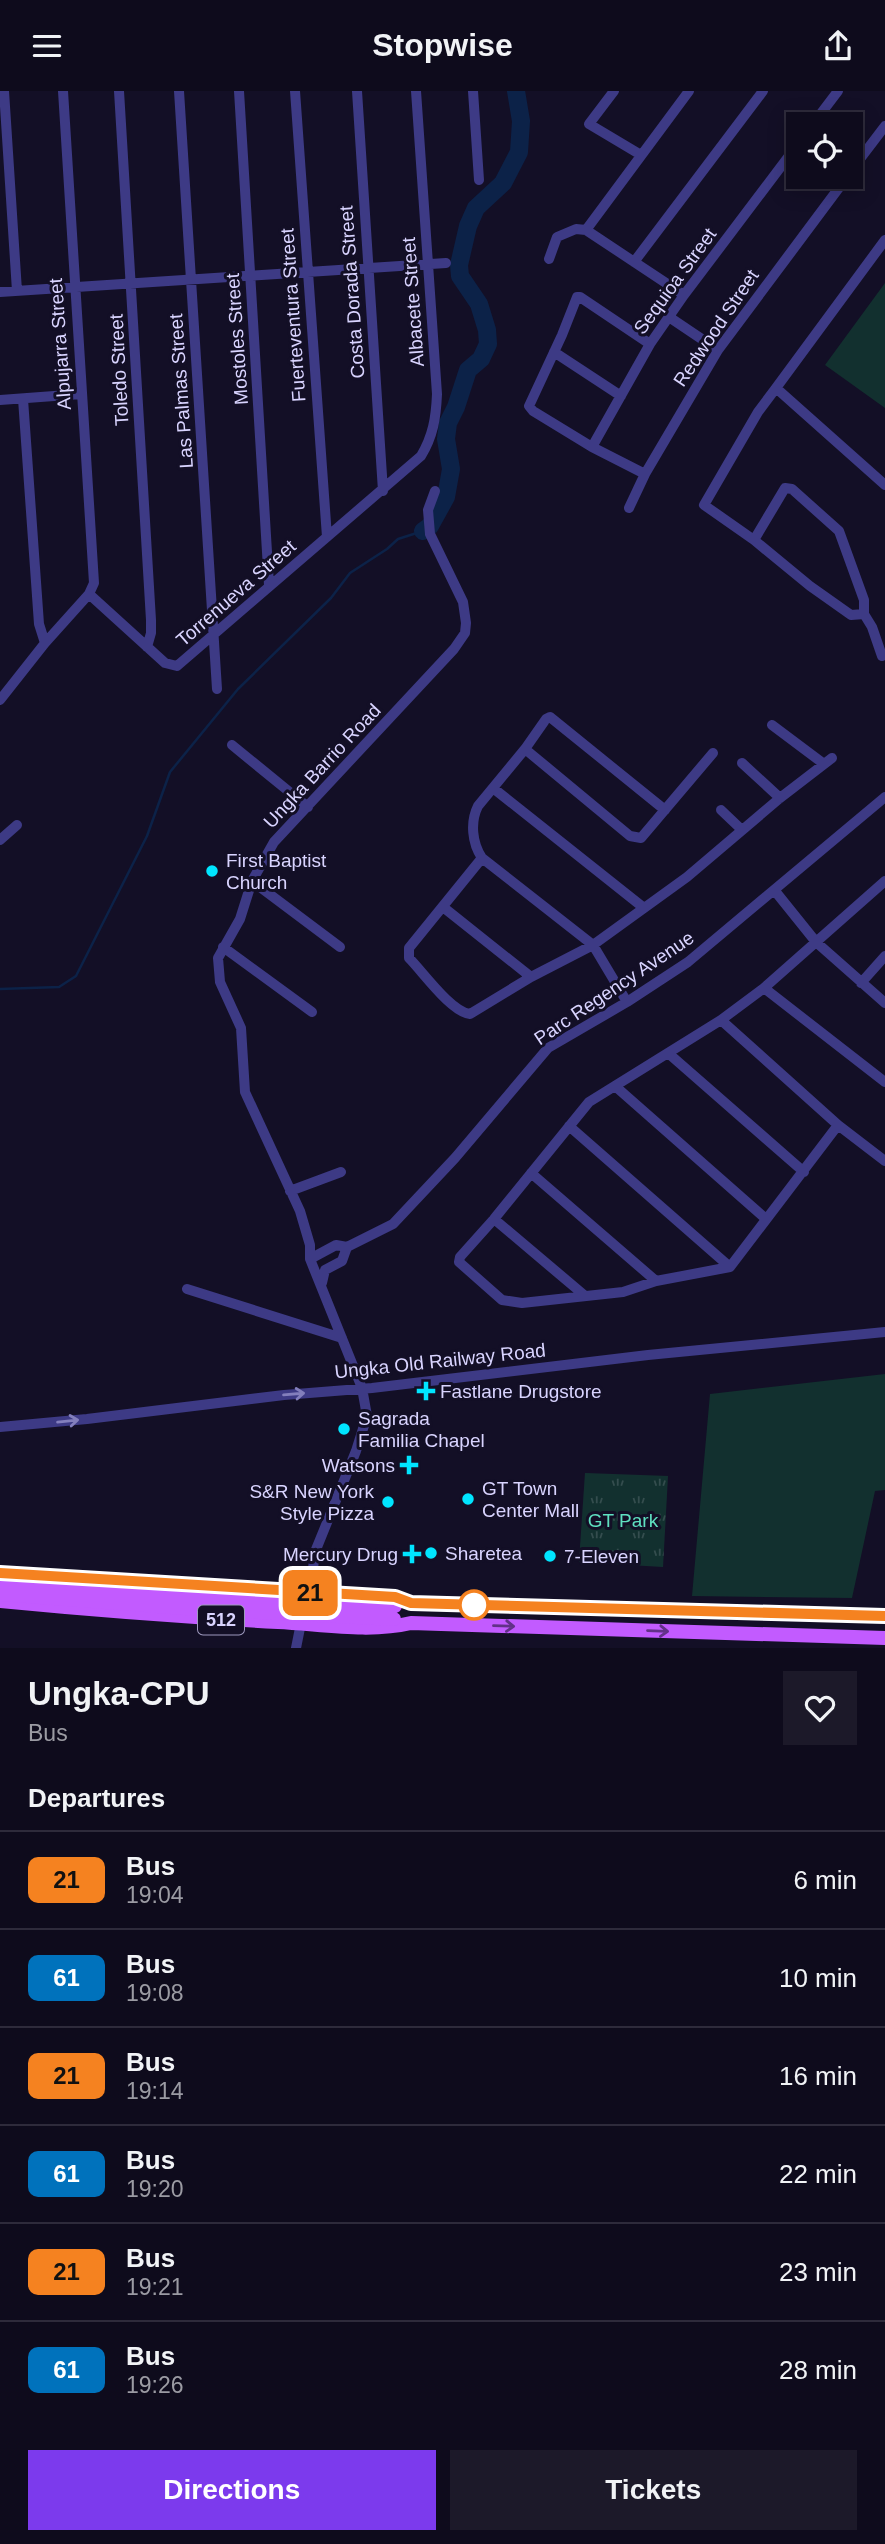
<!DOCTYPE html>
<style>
body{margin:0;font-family:Arial,sans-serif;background:#1c1929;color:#f1f3f6;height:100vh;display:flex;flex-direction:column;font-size:26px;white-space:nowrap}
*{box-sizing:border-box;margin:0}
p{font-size:23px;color:#9b9ba3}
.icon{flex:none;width:38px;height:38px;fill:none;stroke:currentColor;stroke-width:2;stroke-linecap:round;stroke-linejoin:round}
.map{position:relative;height:1557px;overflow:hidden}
.drawer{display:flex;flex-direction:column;background:#0e0b1c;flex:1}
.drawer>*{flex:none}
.badge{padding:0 14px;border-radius:10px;font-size:24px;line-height:46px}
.fabs{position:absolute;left:786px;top:21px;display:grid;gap:14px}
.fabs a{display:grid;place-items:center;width:77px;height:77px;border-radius:0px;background:#0e0b1c;box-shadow:0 4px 18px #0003,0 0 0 2px #2e2b3b;font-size:35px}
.map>.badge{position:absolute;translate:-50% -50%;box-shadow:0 0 0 4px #fff}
h2{padding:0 28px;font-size:26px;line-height:63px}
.round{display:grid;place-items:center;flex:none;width:74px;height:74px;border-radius:0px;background:#1c1929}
.headline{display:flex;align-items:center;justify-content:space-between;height:119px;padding:0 28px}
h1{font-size:33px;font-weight:700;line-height:52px}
.action{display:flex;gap:14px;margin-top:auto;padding:14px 28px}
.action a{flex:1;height:80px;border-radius:0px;background:#7c3aed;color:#fff;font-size:28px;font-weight:700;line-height:80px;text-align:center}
.action a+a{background:#1c1929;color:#f1f3f6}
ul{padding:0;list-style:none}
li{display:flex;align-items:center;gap:21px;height:98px;padding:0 28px;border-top:2px solid #2e2b3b}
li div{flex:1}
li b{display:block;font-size:26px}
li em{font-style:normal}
li .badge{min-width:77px;font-weight:700;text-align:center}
header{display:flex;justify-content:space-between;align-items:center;height:91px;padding:0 28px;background:#0e0b1c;font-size:32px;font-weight:700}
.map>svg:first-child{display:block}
.grass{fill:#12302f}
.park{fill:url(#park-tufts)}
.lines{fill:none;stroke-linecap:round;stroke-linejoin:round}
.stream{stroke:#0c2248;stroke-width:2.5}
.river{stroke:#0c2248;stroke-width:18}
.minor{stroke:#3d3a85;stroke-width:10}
.primary{stroke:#c25bff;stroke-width:14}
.primary-bridge{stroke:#c25bff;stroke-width:14}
.oneway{stroke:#837fbc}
.oneway2{stroke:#623188}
.line-casing{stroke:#fff;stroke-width:16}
.line{stroke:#f58220;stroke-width:10}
.poi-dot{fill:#00e5ff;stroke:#130f26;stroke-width:2.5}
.stop-dot{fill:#fff;stroke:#f58220;stroke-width:3.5}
.labels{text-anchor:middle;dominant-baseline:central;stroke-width:6;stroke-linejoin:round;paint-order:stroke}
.shield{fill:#130f26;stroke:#9e99be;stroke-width:2}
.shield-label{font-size:18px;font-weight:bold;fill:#d9d4ff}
.street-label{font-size:19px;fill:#d9d4ff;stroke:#130f26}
.poi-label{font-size:19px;fill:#d9d4ff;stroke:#130f26;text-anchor:start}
.park-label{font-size:19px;fill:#5fe0c0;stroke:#130f26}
</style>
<header><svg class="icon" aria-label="menu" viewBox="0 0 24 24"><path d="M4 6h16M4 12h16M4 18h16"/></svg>Stopwise<svg class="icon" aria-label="share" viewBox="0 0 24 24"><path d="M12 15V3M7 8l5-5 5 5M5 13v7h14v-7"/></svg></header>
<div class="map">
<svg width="885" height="1557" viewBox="0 0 885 1557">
<defs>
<pattern id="park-tufts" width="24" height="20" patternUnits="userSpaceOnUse" patternTransform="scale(1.75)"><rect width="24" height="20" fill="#12302f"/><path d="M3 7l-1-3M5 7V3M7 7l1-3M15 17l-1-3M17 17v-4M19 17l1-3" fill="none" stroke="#344d4e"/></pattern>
</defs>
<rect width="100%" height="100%" fill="#130f26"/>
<path class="grass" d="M885,192V317L825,274Z
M885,1283V1399L875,1400L852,1507L692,1505L710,1303Z"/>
<path class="park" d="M585,1382L668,1385L663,1476L579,1471Z"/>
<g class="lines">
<path class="stream" d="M0,898L59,896L76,885L147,745L170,681L238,598L331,507L350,482L387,458L398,448L423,440"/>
<path class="river" d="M423,440L430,435L446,406L451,378L446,348L448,332L456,316L468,279L481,268L488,253L487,239L479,213L460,185L459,174L468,135L476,117L503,92L519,61L521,30L516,0"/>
<path class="minor" d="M4,0L17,200
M119,0L151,529V542L147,556
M179,0L217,598
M239,0L269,494
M295,0L327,446
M357,0L383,400
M473,0L479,89
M614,0L589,33L641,64
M813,33L838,0
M850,81L885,35
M586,139L689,0
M885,149L776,297L885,394
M549,168L557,146L576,138L586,139L684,204
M634,171L763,0
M0,201L446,172
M669,226L718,259
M554,261L621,305
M776,297L758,321L704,414L754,449L810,495L851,524L864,523
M23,308L39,533L45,552
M0,309L81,303
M592,356L650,253L684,204L798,53
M645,383L592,356L533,320L529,315L562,244L577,206H580L650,253
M629,417L645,383L718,259L847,86
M754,449L785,397L792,398L839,440L864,509V523L872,536L882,565
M89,503L165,572L177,575L421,365C433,345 436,327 437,303L416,0
M0,609L45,552L89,503L94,492L63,0
M772,634L824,673
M232,654L308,716
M525,658L630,745L641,747L713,662
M742,672L780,707
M493,697L644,817
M721,719L742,739
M0,749L17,734
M482,767L409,857V867C423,881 451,921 470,923L531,886L593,854L687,786L780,707L832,667
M252,790L340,856
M775,800L816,851L885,912
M443,816L531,886
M223,856L312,921
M861,892L885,865
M764,897L885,991
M627,911L593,854L482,767C472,752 470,731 478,715L525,658L546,628L550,626L665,719
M721,929L838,1034L885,1070
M668,962L804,1081
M615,995L766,1128
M838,1034L730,1176L656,1190L623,1201L522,1212L502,1209L459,1171L460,1166L494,1128L589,1011L721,929L764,897L885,790
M569,1035L730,1176
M531,1082L656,1190
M290,1100L341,1081
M494,1128L584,1204
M347,1156L393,1133L455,1067L548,957L627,911L688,871L885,706
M310,1168L336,1154L347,1156
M322,1192L325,1179L342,1170L347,1156
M187,1198L342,1247
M0,1336L87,1328L284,1304L372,1297L648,1264L885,1241
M310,1502L315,1461L356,1360L367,1325L362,1297L310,1168V1154L300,1120L245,1001L241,937L220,891L218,867L240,828L252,790L274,751L454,558L465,542L466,532L463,511L430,443L428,419L435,400
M296,1557L301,1532"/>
<path class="primary" d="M0,1482L395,1506L411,1512L885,1525
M0,1510C92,1519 185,1526 278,1531C321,1533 369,1542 411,1532L885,1547"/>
<path class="primary-bridge" d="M0,1489L184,1504L395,1515
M0,1503L184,1517L394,1528"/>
</g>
<defs><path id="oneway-shaft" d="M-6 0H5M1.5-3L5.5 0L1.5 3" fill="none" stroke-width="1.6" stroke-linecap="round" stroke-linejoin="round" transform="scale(1.75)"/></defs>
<g class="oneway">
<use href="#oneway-shaft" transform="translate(294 1303) rotate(-5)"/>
<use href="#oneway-shaft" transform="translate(68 1330) rotate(-6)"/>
</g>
<g class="oneway2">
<use href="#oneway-shaft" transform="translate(504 1535) rotate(2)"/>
<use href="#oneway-shaft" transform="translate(658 1540) rotate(2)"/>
</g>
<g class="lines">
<defs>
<path id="line" d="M0,1482L395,1506L411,1512L885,1525"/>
</defs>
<use href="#line" class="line-casing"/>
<use href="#line" class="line"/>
</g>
<g class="poi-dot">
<circle cx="212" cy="780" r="7"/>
<path d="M422.5 1289.5h7v7h7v7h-7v7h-7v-7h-7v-7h7z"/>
<circle cx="344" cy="1338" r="7"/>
<path d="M405.5 1363.5h7v7h7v7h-7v7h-7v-7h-7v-7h7z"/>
<circle cx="468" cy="1408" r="7"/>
<circle cx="388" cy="1411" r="7"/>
<circle cx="431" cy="1462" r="7"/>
<path d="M408.5 1452.5h7v7h7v7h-7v7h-7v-7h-7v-7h7z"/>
<circle cx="550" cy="1465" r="7"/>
</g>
<circle class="stop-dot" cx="474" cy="1514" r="14"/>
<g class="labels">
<rect class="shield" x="198" y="1514.5" width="46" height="29" rx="5"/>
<g class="shield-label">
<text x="221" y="1529">512</text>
</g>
<g class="street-label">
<text transform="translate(675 190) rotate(-54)">Sequioa Street</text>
<text transform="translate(352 201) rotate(-94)">Costa Dorada Street</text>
<text transform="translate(413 211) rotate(-94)">Albacete Street</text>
<text transform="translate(293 224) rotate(-94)">Fuerteventura Street</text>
<text transform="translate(716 237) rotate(-56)">Redwood Street</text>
<text transform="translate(237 248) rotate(-94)">Mostoles Street</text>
<text transform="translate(60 253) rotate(-94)">Alpujarra Street</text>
<text transform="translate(119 279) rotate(-93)">Toledo Street</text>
<text transform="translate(181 300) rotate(-94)">Las Palmas Street</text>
<text transform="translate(236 502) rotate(-41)">Torrenueva Street</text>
<text transform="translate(322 675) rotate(-47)">Ungka Barrio Road</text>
<text transform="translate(614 897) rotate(-34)">Parc Regency Avenue</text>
<text transform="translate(440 1270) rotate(-6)">Ungka Old Railway Road</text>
</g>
<g class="poi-label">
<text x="226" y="769">First Baptist<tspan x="226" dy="22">Church</tspan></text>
<text x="440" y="1300">Fastlane Drugstore</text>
<text x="358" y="1327">Sagrada<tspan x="358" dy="22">Familia Chapel</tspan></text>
<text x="395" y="1374" text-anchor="end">Watsons</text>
<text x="482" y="1397">GT Town<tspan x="482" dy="22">Center Mall</tspan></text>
<text x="374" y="1400" text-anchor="end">S&amp;R New York<tspan x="374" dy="22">Style Pizza</tspan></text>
<text x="445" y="1462">Sharetea</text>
<text x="398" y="1463" text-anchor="end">Mercury Drug</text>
<text x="564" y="1465">7-Eleven</text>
</g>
<g class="park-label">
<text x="623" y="1429">GT Park</text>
</g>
</g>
</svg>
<div class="fabs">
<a><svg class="icon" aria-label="locate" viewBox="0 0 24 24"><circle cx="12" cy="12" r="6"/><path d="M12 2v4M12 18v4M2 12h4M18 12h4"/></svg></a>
</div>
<b class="badge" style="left:310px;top:1502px;background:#f58220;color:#111">21</b>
</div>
<section class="drawer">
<div class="headline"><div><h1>Ungka-CPU</h1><p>Bus</p></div><a class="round"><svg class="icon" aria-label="heart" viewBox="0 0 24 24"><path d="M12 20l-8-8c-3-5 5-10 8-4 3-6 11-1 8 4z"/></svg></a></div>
<h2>Departures</h2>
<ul>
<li><span class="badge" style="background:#f58220;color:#111">21</span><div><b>Bus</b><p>19:04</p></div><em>6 min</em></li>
<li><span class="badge" style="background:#0072bc;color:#fff">61</span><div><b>Bus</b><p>19:08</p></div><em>10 min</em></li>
<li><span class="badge" style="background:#f58220;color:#111">21</span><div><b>Bus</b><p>19:14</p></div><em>16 min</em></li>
<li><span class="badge" style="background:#0072bc;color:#fff">61</span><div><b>Bus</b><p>19:20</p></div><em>22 min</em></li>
<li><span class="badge" style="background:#f58220;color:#111">21</span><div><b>Bus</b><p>19:21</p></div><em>23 min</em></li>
<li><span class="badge" style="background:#0072bc;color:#fff">61</span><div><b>Bus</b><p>19:26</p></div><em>28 min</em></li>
</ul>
<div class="action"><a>Directions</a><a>Tickets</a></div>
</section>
